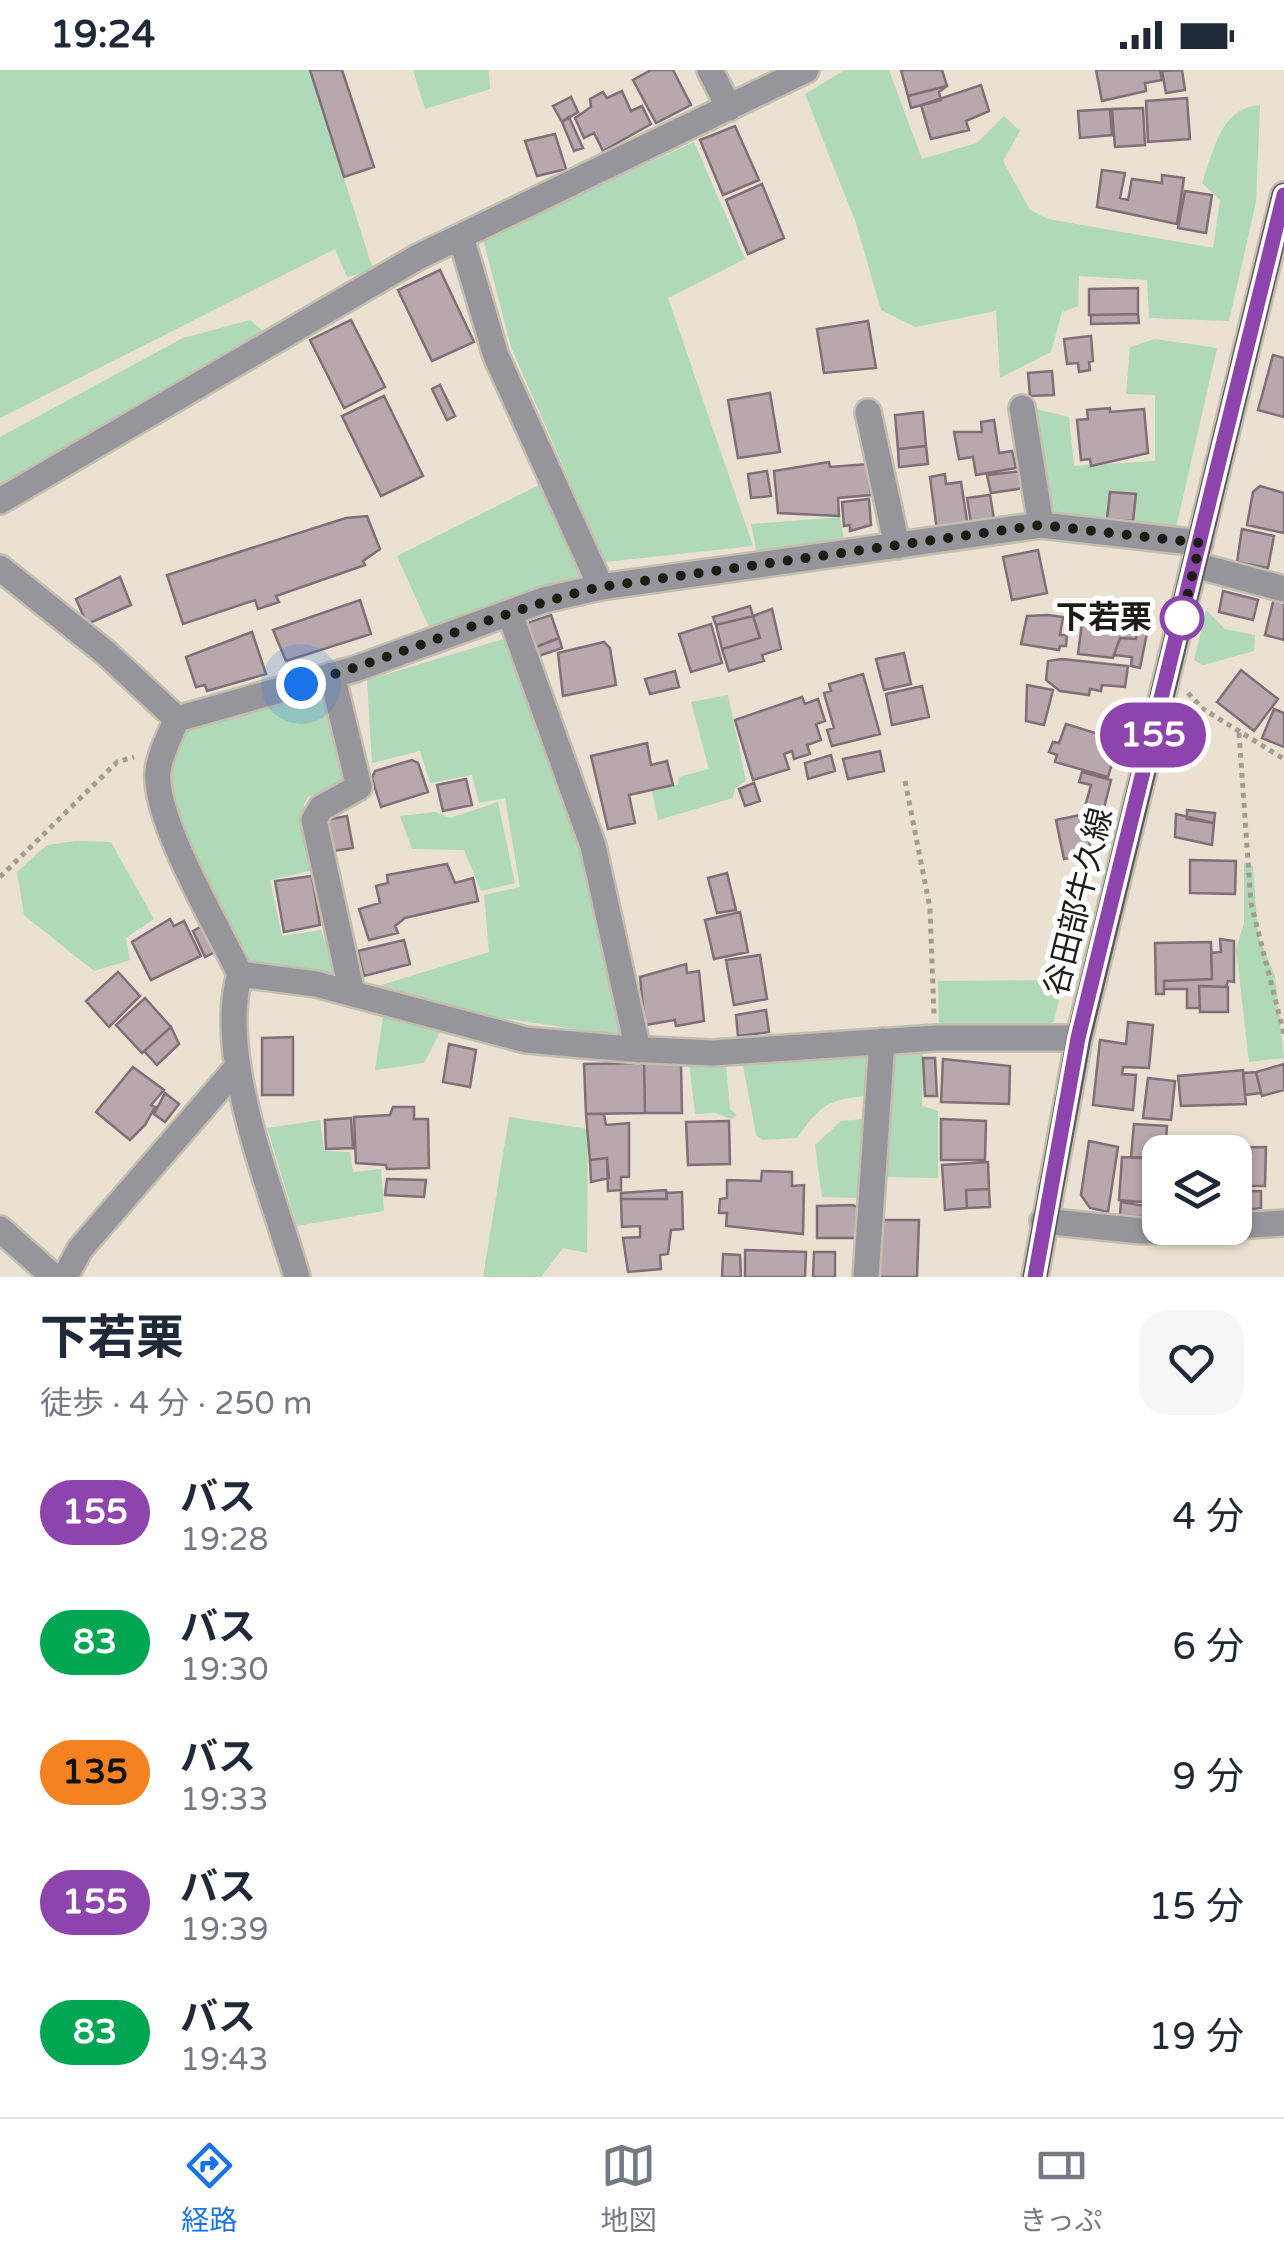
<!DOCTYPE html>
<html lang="ja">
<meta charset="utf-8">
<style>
body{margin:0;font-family:"Varela Round","Noto Sans JP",sans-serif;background:#f6f6f7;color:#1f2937;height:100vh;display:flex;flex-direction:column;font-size:38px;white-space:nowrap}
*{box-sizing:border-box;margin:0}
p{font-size:32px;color:#747a83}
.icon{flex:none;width:55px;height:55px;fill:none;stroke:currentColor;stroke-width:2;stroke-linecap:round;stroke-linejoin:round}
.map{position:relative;height:1207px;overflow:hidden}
.side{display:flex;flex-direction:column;background:#fff;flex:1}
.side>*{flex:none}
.badge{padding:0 20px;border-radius:32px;font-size:35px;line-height:65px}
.tools{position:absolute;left:1142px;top:1065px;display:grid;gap:20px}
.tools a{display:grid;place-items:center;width:110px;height:110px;border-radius:20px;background:#fff;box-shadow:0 2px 8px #0004;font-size:50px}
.you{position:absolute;width:50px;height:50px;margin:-25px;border:8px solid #fff;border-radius:50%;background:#1a73e8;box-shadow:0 0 0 15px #1a73e833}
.map>.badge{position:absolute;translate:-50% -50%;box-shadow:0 0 0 5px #fff}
.round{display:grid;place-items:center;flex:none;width:105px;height:105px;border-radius:30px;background:#f6f6f7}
.head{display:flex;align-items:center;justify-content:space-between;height:170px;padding:0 40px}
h1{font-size:48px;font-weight:700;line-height:75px}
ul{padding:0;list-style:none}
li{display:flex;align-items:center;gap:30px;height:130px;padding:0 40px}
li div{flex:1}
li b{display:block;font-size:38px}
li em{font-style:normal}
li .badge{min-width:110px;font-weight:700;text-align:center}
.status{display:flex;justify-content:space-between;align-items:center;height:70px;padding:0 50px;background:#fff;direction:ltr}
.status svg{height:28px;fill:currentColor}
.tabs{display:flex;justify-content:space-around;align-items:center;height:140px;border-top:2px solid #e0e1e3;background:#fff;font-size:28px;color:#747a83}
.tabs a{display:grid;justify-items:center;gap:5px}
.tabs .active{color:#1a73e8}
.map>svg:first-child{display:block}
.green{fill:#afd9b7}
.building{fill:#b9a7ae;stroke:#806f76;stroke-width:2.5}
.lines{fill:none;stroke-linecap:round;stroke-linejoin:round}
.minor-casing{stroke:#c5beb0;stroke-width:30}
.major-casing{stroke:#c5beb0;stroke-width:30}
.path{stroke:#a49e92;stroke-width:5;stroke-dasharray:5 5;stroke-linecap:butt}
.minor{stroke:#96959c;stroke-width:25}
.major{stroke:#595763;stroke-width:25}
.line-casing{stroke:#fff;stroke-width:22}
.line{stroke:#8e44ad;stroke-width:15}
.walk{stroke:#1f1c16;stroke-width:10;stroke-dasharray:0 18}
.stop-dot{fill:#fff;stroke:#8e44ad;stroke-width:5}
.labels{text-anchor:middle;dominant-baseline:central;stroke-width:10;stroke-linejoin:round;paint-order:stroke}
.stop-label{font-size:32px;font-weight:bold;fill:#1f1c16;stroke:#fff;text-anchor:end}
.street-label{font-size:32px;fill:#1f1c16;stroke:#fff}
</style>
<div class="status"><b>19:24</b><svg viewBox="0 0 49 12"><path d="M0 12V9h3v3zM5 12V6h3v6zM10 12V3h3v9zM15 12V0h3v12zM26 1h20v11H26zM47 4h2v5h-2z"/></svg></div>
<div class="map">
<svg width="1284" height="1207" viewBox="0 0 1284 1207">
<rect width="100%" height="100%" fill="#eae1d2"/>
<path class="green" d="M0,0H310L373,200L347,207L335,179L0,348Z
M413,0H489L490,19L425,39Z
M845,0H889L922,89L977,73L1004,46L1020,61L1003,91L1030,140L1048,149L1213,178L1220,130L1202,113C1215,79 1219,39 1260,35L1256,132L1229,251L1149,248L1147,210L1079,206L1078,236L1062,242L1051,282L1000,308L996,241L915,257L881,240L856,153L805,24Z
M694,72L745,189L668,228L753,476L605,492L511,277L483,169Z
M250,250L266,264L0,415V367L183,268Z
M1155,269L1217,278L1176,458L1052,445L1036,339L1069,347L1074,396L1155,391V325L1126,324L1130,277Z
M543,413L588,509L432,564L397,486Z
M840,447L844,471L757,484L751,454Z
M1206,540L1225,559L1255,565L1254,581L1203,595L1194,590Z
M510,567L585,779L627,967L489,946L375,917L489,882L484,825L520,817L505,728L479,733L472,705L430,713L420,681L372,693L367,610Z
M314,619L321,632L332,630L350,713L308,727L304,734L310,801L270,810L282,866L321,860L338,909L246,894L169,730V698L184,659Z
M728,625L746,711L735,718L733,728L658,750L652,721L678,715L679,707L709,699L691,632Z
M498,732L515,813L481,821L464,780L412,779L400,746L436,742L450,748Z
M76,771L111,772L154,849L126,868L130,890L94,901L24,845L17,802L47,775Z
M1244,793L1253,796L1258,865L1275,906L1284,988L1249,992L1236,879L1244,853Z
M1064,910L1052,958L939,957L938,911Z
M384,940L443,956L424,993L375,1000Z
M923,980L922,1036L938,1041V1108L881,1107L891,982Z
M871,981V1015L866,1026C827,1029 819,1037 797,1068L762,1070L756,1065L743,995Z
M689,993L726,995L730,1039L737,1045L732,1049L715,1043L695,1044Z
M509,1047L588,1059L587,1183L563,1178L541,1207H483Z
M864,1049L858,1128L822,1127L815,1075L841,1051Z
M320,1050L324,1081L350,1082L353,1102L381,1099L384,1141L297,1156L267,1058Z"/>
<path class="building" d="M310,0H342L374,97L344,107Z
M651,0H673L691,35L656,53L633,10Z
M901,0H942L947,16L908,26Z
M1096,0H1160L1162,10L1145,13L1146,21L1102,31Z
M1182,0L1185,20L1166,23L1162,1Z
M981,15L989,41L966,51L969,60L931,69L921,35Z
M947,16L939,22L941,30L911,38L908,26Z
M622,21L631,41L642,36L651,54L603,81L594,63L584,68L575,48L591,37L590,29L603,22L607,28Z
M571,27L578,42L562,52L553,36Z
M1187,28L1190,69L1148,72L1146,31Z
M1143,38L1145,75L1115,77L1112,39Z
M1110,39L1112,65L1080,68L1078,41Z
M569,47L583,78L574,81L562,52Z
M735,56L759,110L723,125L700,70Z
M555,64L566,99L537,106L525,71Z
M1102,100L1125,103L1120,128L1128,130L1132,109L1162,113V105L1184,108L1177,154L1097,137Z
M762,114L784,168L748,184L726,130Z
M1185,121L1212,125L1206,163L1178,158Z
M440,200L474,272L432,291L398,220Z
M1138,218V244L1089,245V219Z
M1138,244L1139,253L1091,254V245Z
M351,250L385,317L344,338L310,270Z
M868,251L876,298L824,303L817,259Z
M1091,266L1093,291L1089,292L1090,300L1079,302L1078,293L1067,294L1064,269Z
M1273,285L1284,288V347L1258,340Z
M1052,301L1054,325L1030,326L1028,303Z
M440,315L455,346L447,350L432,319Z
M770,323L780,382L738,388L728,330Z
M384,326L423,406L381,426L342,346Z
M1110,338V342L1144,339L1148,383L1091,396L1090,389L1081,390L1077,350L1088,349L1087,340Z
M923,342L926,376L898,379L895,345Z
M994,350L999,383L1012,381L1016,398L976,405L973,387L959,389L954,362H982L981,352Z
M926,376L928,394L899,397L898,379Z
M829,392L830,397L868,394L871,425L838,428L839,446L778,443L774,401Z
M767,401L771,426L751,428L748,404Z
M1022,401L1025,418L991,423L987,405Z
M945,404L946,414L961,412L968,457L937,461L930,407Z
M1260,416L1284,423V463L1247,455L1253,422Z
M1110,422L1136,424L1133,451L1107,449Z
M990,425L994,449L971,453L967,428Z
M869,429L871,455L850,461V455L844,456L842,432Z
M367,446L380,479L363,491L365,495L276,526L279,532L258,539L255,530L183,554L167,505L346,448Z
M1242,459L1274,466L1268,498L1237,492Z
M1038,480L1047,523L1012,530L1003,487Z
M120,507L131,535L87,554L76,529Z
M1223,521L1258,530L1253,550L1219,542Z
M1274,528L1284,531V570L1265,565Z
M360,530L371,564L286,591L273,560Z
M750,536L753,546L716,555L713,547Z
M1084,536L1130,538L1129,545L1139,546L1136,569L1120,568L1113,588L1078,584Z
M772,539L781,579L762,585L764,591L729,601L722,579L760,568L753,546Z
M551,545L559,568L536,577L527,553Z
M1048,545L1063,547L1060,565H1067L1066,576H1060L1059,580L1021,574L1027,546Z
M753,546L760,568L722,579L716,555Z
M711,554L722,593L691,602L679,564Z
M1137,561L1147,563L1140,598L1131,596L1132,587L1114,585L1120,568L1136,569Z
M252,562L266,604L207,621L205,615L196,617L186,587Z
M559,568L562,578L539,586L536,577Z
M604,572L610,578L616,615L563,626L558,583Z
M904,583L911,614L884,620L876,589Z
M1062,589L1128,596L1125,617L1102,615L1101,621L1090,619L1089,625L1060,621L1046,610L1048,591Z
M1241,600L1278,629L1254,661L1217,632Z
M675,601L679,617L650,624L645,609Z
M863,604L880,664L832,676L827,660L834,658L824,623L831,621L829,614Z
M1027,615L1053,620L1044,655L1026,651Z
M922,616L929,647L892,655L886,624Z
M802,627L805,634L818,629L825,651L816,654L821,670L807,675L810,684L794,689L792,681L784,684L789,699L753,710L735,650Z
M1274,639L1284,643V677L1262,668Z
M1066,654L1098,664L1100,657L1121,663L1108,707L1055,692L1057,685L1049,682L1053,672L1059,673Z
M647,673L651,695L667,691L673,715L629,725L635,753L608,759L591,686Z
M880,681L884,701L848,709L843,689Z
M831,685L835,701L808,709L805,693Z
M412,690L418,693L428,722L381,737L372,708L375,701Z
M1082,702L1111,710L1104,738L1086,733L1091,715L1079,712Z
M466,709L472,735L443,741L437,715Z
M754,713L760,731L745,736L739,719Z
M1187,740L1215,743L1214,753L1187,749Z
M1085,744L1091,784L1064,789L1056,750Z
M1176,744L1214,753L1212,775L1175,767Z
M347,746L353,778L332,781L326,750Z
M1190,790L1236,791L1235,824L1190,823Z
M447,794L455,813L473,808L478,831L405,848L395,856L398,863L369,870L359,839L380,833L376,816L388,813L387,805Z
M727,803L736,840L717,843L708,808Z
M312,806L320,855L284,862L275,811Z
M740,842L748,882L714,889L705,850Z
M170,849L174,856L184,851L201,886L151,910L132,872Z
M206,854L219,880L205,887L193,861Z
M1220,869L1234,871V912L1228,911L1226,917L1199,916L1200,938H1187V919H1164V911L1212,909L1211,883L1221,882Z
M404,870L410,894L364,906L358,881Z
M1211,872L1212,909L1164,911V924H1156L1155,873Z
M760,885L767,929L734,935L726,890Z
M686,894L687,903L699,901L704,951L676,956L675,950L645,955L640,907Z
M118,902L140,926L109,957L86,931Z
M1199,916L1228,917V942H1200Z
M145,928L171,957L142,983L116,955Z
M766,940L769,962L738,966L736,945Z
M1128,952L1153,955L1149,998L1123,997L1122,1004L1136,1005L1133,1040L1093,1035L1100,970L1126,974Z
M171,957L179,974L157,995L144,981Z
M293,967V1025H262V968Z
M449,974L476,980L470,1017L443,1012Z
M923,988H935L937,1026H925Z
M943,989L1010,996L1009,1034L941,1032Z
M644,993H681L682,1043H645Z
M644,993L645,1043L586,1044L584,994Z
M1284,994V1020L1262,1026L1256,1002Z
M133,997L164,1020L151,1035L155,1037L145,1055L130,1070L96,1042Z
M1243,1000L1246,1034L1181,1036L1178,1006Z
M1256,1002L1261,1023L1245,1025L1243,1003Z
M1148,1008L1175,1011L1171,1050L1143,1048Z
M165,1023L179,1034L165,1052L154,1044Z
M393,1037H414V1049H428L429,1098L387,1099L386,1095L356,1093L354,1047L390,1045Z
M586,1044H604L606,1055L629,1053V1107H621V1120L608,1121L607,1088L590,1090Z
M351,1048L353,1078L326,1079L325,1050Z
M941,1049L986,1051L985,1090H941Z
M729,1051L730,1094L688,1095L686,1052Z
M1134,1054L1167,1056L1165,1082H1160V1089L1131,1087Z
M1089,1071L1118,1077L1108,1142L1090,1138L1081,1125Z
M1266,1077L1265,1116H1235V1082H1205L1206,1078Z
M1122,1087L1157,1089L1152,1133L1119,1130Z
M607,1088L609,1108L591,1112L590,1090Z
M1157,1089H1160V1138L1152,1133Z
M988,1092L989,1119L966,1120L967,1138L945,1140L942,1095Z
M762,1101L792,1102V1116L804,1115L803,1164L726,1156L727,1143H719L720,1129L727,1128V1110L761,1111Z
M387,1109L426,1110L424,1127L385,1125Z
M989,1119L990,1137L967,1138L966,1120Z
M666,1120L667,1129H621V1123Z
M1235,1121H1261V1138L1235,1142Z
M682,1122L683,1159L671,1160L668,1184L660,1185L661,1199L628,1202L623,1168L640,1167V1156L622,1157L621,1129H667L666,1123Z
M1121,1132L1145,1136L1144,1147L1120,1145Z
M853,1135L859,1138V1168H817V1136Z
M880,1150H919L917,1207H879Z
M745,1180L806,1182L805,1207H745Z
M814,1182H835V1207H813Z
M723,1184L740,1185L741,1207H722Z"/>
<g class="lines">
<defs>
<path id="minor" d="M710,0L729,38
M461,167L496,286L601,517
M1022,338L1041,455
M868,342L897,476
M0,431L418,187L806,0
M1195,495L1284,519
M0,498L106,583L177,649
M510,544L593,776L638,980
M332,605L359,717L321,738L314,750L352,923
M177,649L355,599L544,530L601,517L1041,455L1200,473
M177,649C170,665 160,684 158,701C153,749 218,857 240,904C215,987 273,1123 297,1207
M240,904L316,914L526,970L629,979L712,983L936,968H1079
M1043,1151L1142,1161L1203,1158
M1235,1156L1284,1153
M0,1159L54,1207
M65,1207L80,1179L235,1000
M866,1207L882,971"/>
<path id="major" d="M1035,1207L1079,968L1284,125"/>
</defs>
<use href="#minor" class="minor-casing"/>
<use href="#major" class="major-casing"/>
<path class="path" d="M1188,623L1203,639L1284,689
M1239,663L1251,833L1284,964
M905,711L930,838L934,945
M0,807L117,692L134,687"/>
<use href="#minor" class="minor"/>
<use href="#major" class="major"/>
</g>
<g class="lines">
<defs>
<path id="line" d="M1035,1207L1078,968L1284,125"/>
</defs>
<use href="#line" class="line-casing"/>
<use href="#line" class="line"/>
<path class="walk" d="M301,614C402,586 499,541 600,517L1041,455L1200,473L1182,548"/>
</g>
<circle class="stop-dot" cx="1182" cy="548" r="20"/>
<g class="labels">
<g class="stop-label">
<text x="1152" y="548">下若栗</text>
</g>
<g class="street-label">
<text transform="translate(1079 832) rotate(-76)">谷田部牛久線</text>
</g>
</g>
</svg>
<div class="tools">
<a><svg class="icon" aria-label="layers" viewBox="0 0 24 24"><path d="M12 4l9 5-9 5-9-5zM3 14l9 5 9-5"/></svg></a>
</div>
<div class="you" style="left:301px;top:614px"></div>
<b class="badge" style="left:1153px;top:665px;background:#8e44ad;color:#fff">155</b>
</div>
<section class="side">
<div class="head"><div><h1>下若栗</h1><p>徒歩 · 4 分 · 250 m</p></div><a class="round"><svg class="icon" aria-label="heart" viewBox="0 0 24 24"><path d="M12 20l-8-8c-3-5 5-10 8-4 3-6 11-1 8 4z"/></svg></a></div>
<ul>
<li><span class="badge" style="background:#8e44ad;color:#fff">155</span><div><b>バス</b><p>19:28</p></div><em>4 分</em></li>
<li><span class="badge" style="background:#00a651;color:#fff">83</span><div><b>バス</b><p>19:30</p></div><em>6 分</em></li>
<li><span class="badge" style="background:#f58220;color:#111">135</span><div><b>バス</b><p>19:33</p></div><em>9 分</em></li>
<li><span class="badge" style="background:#8e44ad;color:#fff">155</span><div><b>バス</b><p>19:39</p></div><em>15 分</em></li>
<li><span class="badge" style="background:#00a651;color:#fff">83</span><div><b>バス</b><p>19:43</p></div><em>19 分</em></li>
</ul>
</section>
<nav class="tabs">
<a class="active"><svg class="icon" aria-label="directions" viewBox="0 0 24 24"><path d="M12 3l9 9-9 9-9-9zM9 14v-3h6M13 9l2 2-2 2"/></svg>経路</a>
<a><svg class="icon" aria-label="map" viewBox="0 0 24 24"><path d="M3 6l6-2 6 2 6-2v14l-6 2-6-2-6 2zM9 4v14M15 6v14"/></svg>地図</a>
<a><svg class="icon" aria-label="tickets" viewBox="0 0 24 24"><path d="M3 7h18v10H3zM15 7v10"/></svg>きっぷ</a>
</nav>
